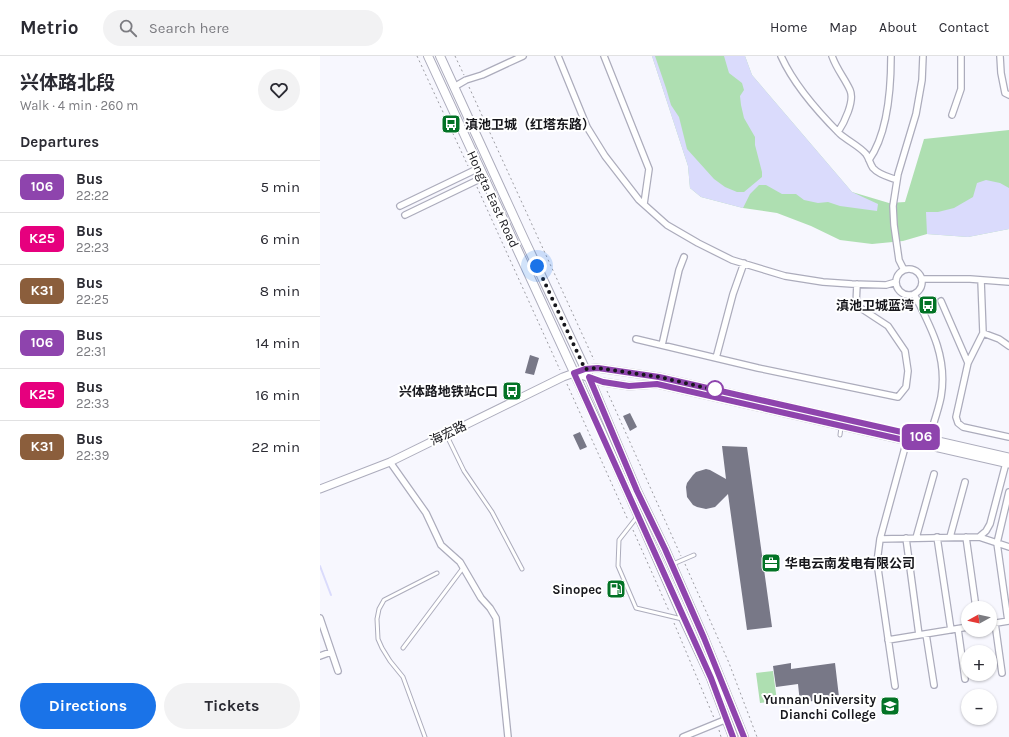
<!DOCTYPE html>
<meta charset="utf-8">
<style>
body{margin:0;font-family:Karla,"Noto Sans SC",sans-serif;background:#f2f2f3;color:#2b2b33;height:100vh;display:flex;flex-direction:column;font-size:15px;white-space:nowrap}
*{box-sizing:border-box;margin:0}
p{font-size:13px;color:#7c7c81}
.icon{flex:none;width:22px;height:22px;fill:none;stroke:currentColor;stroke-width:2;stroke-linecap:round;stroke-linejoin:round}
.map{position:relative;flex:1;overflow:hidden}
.panel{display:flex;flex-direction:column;background:#fff;width:320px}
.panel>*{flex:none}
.badge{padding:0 8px;border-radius:6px;font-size:14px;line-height:26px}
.needle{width:26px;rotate:262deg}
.tools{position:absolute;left:641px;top:545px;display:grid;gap:8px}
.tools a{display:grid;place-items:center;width:36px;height:36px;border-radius:50%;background:#fff;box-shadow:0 1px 3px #0004;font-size:20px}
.you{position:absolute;width:20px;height:20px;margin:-10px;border:3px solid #fff;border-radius:50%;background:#1a73e8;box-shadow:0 0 0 6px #1a73e833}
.map>.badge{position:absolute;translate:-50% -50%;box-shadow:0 0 0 2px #fff}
h2{padding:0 20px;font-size:15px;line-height:36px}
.round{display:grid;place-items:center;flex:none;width:42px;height:42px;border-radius:21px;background:#f2f2f3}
.overview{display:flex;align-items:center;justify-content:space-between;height:68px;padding:0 20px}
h1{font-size:19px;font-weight:700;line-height:30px}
.action{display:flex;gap:8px;margin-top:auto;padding:8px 20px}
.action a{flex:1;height:46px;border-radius:24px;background:#1a73e8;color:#fff;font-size:16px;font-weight:700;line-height:46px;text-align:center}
.action a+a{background:#f2f2f3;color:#2b2b33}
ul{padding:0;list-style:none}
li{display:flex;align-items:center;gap:12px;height:52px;padding:0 20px;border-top:1px solid #e1e1e2}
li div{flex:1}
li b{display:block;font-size:15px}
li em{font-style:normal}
li .badge{min-width:44px;font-weight:700;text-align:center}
header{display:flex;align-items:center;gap:24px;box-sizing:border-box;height:56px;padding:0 20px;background:#fff;border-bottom:1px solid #e1e1e2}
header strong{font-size:19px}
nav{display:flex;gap:22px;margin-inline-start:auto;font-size:14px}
.search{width:280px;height:36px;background:#f2f2f3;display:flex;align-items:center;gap:10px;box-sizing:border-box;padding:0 14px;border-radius:22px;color:#7c7c81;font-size:15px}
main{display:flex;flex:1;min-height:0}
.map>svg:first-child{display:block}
.green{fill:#aedfb1}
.water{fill:#dadbfc}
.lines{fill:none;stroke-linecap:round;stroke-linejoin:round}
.stream{stroke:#dadbfc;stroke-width:2}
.building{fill:#787887}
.service-casing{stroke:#acacbc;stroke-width:5}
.minor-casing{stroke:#acacbc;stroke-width:8}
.tertiary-casing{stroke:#acacbc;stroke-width:9}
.secondary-casing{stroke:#acacbc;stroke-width:10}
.path{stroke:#9d9da3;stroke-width:1;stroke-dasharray:2 3;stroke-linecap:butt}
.service{stroke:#fff;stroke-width:3}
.minor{stroke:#fff;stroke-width:5.5}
.tertiary{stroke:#fff;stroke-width:7}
.secondary{stroke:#fff;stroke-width:8}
.line-casing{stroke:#fff;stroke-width:9}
.line{stroke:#8e44ad;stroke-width:6}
.walk{stroke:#17171c;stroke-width:4;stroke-dasharray:0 7.2}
.stop-dot{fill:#fff;stroke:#8e44ad;stroke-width:2}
.labels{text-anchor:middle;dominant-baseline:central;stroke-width:4;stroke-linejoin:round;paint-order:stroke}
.poi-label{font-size:13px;font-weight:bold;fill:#17171c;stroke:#fff;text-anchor:end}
.street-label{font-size:13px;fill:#17171c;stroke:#fff}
</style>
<header>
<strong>Metrio</strong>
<div class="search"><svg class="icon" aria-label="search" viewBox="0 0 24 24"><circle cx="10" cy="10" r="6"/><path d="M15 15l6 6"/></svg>Search here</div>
<nav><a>Home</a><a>Map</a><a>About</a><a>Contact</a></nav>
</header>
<main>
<section class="panel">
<div class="overview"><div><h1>兴体路北段</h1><p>Walk · 4 min · 260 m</p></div><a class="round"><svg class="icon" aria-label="heart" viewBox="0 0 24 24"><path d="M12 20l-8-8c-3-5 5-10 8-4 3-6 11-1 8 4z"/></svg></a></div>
<h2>Departures</h2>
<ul>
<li><span class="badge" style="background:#8e44ad;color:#fff">106</span><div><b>Bus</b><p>22:22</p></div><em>5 min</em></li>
<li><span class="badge" style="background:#e6007e;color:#fff">K25</span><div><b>Bus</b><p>22:23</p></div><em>6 min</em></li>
<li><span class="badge" style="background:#8b5e3c;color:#fff">K31</span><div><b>Bus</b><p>22:25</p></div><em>8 min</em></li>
<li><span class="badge" style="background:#8e44ad;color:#fff">106</span><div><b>Bus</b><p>22:31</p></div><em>14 min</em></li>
<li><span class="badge" style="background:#e6007e;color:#fff">K25</span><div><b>Bus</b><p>22:33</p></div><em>16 min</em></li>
<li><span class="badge" style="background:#8b5e3c;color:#fff">K31</span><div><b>Bus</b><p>22:39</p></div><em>22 min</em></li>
</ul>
<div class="action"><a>Directions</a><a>Tickets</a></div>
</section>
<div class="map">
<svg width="689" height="681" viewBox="0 0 689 681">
<rect width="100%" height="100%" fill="#f7f7fe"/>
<path class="green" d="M332,0H425L432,19L532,136L569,147L585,146L604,83L689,74V173L648,181L607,178L583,185L552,188L520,184L491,170L457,157L423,152L381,141L370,132L368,110Z
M453,615L457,645L440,647L436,617Z"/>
<path class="water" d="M332,0H335L346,32L351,49L359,61L367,93L394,123L405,131L417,136H424L442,121V116L435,89V81L424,62L421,49L420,40L424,34L422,27L409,17L404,0H425L432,19L532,136L558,148L557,155L520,150L508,146L498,147L484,144L476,138H462L446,129H439L430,138L423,152L381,141L370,132L368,110Z
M666,124L680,127L689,132V173L648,181L607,178L606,156H618L634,152L653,141L657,127Z"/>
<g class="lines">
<path class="stream" d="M0,510L11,539"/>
</g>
<path class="building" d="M210,299L219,302L214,319L205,317Z
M310,357L317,371L310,375L303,360Z
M260,376L267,391L260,394L253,379Z
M402,390L427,391L452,571L427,574L408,438L395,451L386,453L377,451L373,449L367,441L366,431L367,427L373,419L376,416L386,413L390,414L406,423Z
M471,607V613L515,607L519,641L480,647L478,628L456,631L453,610Z"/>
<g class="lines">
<defs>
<path id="service" d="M126,378L144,415L172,456L202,513
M520,379L521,371
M317,461L299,484L298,510L316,552L362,563
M353,508L374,499
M83,592L143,512
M105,681L83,621L70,605L62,592L58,583L57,563L59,553L64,544L117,517"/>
<path id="minor" d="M238,0L267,71L285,100L319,144L347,169L378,187L412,204L465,220L503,226L532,228L566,229L576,226
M284,0L329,113L324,148
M461,0C474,29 497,55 520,78C528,85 539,90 546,98C549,102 550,108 553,112C559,119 569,121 577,124
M512,0C517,14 524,21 530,34C535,45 524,67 518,76
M680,0L681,17L685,37L689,39
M134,31L146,24L162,19L203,0
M632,59L641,33V0
M549,104C568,77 571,32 571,0
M80,150L159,112
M85,159L164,121
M576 226a13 13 0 1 1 26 0a13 13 0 1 1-26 0Z
M584,214L579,204L574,169L573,150L578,118L596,58L602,24L603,0
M602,223H650L689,226
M661,224L663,277L648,307L636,361L638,367L643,371L689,381
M594,238C611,271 628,302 621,341C618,356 612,371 608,386
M621,245L648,307
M663,277L679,283L689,290
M316,283L438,312L578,341L586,331L588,315L585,295L568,270L536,249L537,228
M342,289L359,214L364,201
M396,302L413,238L424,207
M70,406L106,457L121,489L140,506L161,542L170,552L176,562L188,681
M617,481L631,574
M630,481L645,426
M646,481L656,552
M659,481L666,475L670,468L686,407L689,405
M586,482L599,579
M596,482L614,418
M560,483L659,481L689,491
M0,562L18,615
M688,565L677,487L689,436
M675,567L682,617
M670,568L689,565
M638,573L645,623
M606,578L614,629
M568,584L648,571
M0,600L11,596
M575,630L557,506L560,483L587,384
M363,681L407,663"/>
<path id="tertiary" d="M254,317L283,326L309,330L337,328L689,408
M0,433L70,406L243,321L265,313L277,312L339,321L689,401"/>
<path id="secondary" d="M108,0L282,377L364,564L391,622L413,681
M120,0L204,183L269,321L317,435L345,493L384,582L424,681"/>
</defs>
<use href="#service" class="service-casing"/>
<use href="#minor" class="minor-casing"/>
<use href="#tertiary" class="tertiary-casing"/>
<use href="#secondary" class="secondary-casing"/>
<path class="path" d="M97,0L148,110
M135,0L144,19
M149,31L274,304
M157,131L240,314
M247,328L308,464
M287,335L361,500
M313,474L349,555
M365,508L409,607L437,681
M354,567L394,662
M399,674L401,681"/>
<use href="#service" class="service"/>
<use href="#minor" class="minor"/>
<use href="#tertiary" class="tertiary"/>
<use href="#secondary" class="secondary"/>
</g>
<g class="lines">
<defs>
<path id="line" d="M413,681L391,622L254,317L265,313L278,312L339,321L608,382L606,389L337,328L309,330L283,326L269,321L317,435L345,493L384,582L424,681"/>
</defs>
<use href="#line" class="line-casing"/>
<use href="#line" class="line"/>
<path class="walk" d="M217,210L265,313L278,312L339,321L400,335L395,333"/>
</g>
<defs>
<symbol id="bus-square" viewBox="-11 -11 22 22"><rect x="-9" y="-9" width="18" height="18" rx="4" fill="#037326" stroke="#fff"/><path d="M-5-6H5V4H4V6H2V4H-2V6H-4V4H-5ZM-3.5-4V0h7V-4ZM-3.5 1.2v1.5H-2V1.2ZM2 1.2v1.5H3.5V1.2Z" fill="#fff"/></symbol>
<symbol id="office-square" viewBox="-11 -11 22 22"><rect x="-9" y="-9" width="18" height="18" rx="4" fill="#037326" stroke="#fff"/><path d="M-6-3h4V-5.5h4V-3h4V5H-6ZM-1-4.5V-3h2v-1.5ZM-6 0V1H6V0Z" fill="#fff"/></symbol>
<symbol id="fuel-square" viewBox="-11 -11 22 22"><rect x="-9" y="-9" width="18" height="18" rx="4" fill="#037326" stroke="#fff"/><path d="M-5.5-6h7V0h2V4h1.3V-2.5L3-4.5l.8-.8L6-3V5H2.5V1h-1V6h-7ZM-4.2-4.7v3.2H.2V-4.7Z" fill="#fff"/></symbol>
<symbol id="university-square" viewBox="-11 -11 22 22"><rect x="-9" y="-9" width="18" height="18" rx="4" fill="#037326" stroke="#fff"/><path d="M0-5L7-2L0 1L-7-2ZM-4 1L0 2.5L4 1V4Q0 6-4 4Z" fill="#fff"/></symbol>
</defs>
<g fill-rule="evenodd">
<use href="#bus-square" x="120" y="57" width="22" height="22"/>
<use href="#bus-square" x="597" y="238" width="22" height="22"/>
<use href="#bus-square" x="181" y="324" width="22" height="22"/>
<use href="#office-square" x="440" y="496" width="22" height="22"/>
<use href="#fuel-square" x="285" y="522" width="22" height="22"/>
<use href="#university-square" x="559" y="639" width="22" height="22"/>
</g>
<circle class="stop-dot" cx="395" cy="333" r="8"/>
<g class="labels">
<g class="poi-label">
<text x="145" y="68" text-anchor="start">滇池卫城（红塔东路）</text>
<text x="594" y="249">滇池卫城蓝湾</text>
<text x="178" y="335">兴体路地铁站C口</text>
<text x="465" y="507" text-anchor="start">华电云南发电有限公司</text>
<text x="282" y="533">Sinopec</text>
<text x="556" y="643">Yunnan University<tspan x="556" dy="15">Dianchi College</tspan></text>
</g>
<g class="street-label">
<text transform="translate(173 143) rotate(65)">Hongta East Road</text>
<text transform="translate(128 377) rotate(-26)">海宏路</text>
</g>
</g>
</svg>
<div class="tools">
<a><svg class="needle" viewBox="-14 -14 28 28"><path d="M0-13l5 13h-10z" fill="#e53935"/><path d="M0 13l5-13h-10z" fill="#7c7c81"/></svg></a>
<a>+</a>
<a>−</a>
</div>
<div class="you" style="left:217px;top:210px"></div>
<b class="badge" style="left:601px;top:381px;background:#8e44ad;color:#fff">106</b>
</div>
</main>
